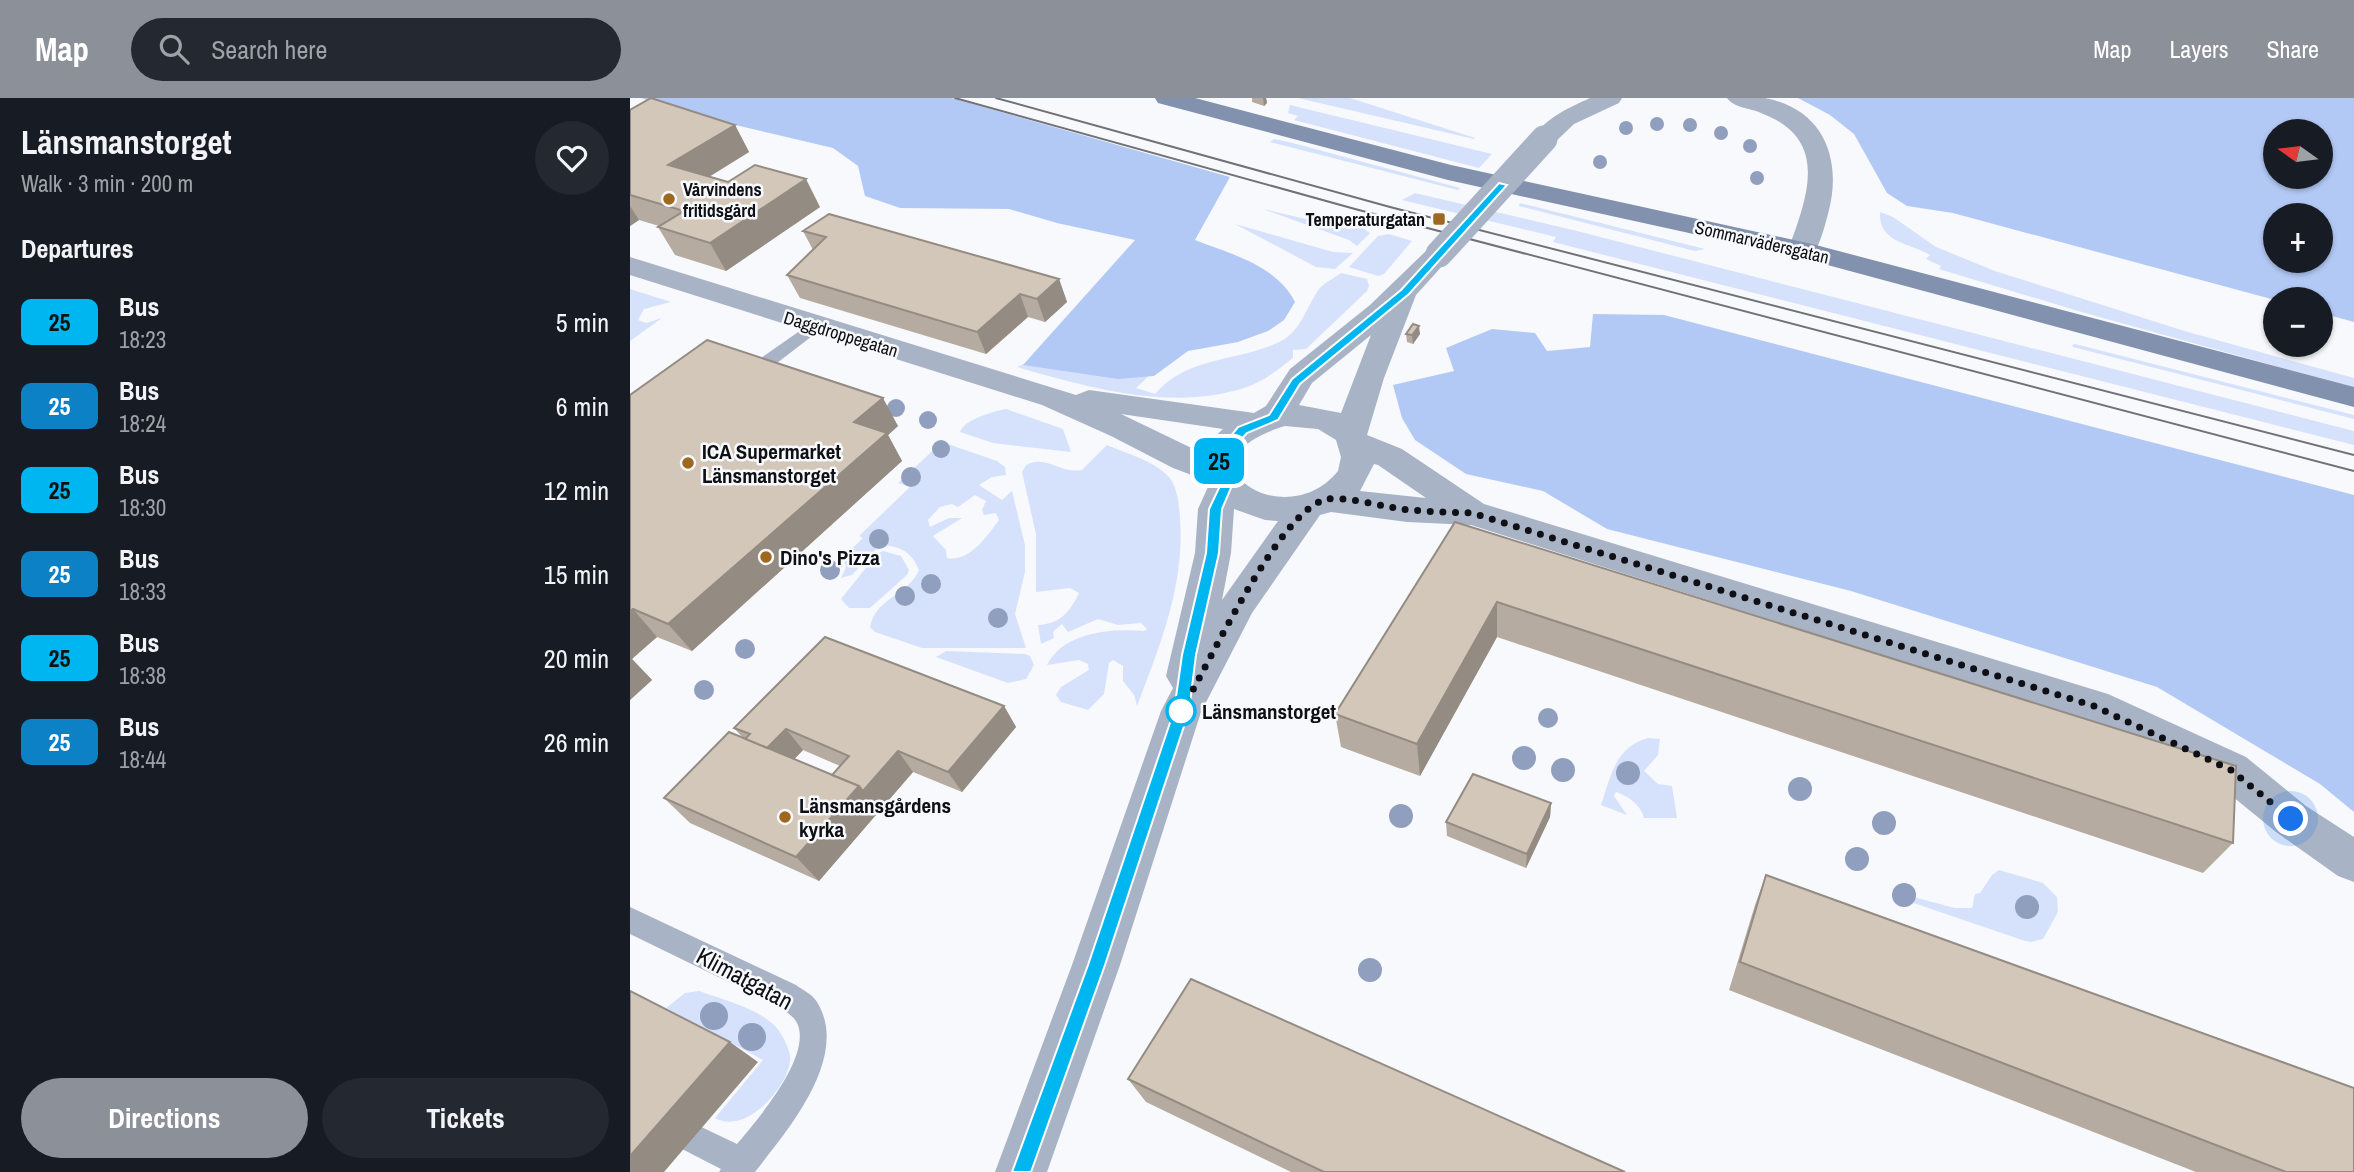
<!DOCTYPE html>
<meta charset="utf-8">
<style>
body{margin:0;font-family:"Archivo Narrow",sans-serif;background:#242831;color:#f1f3f6;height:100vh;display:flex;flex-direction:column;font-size:26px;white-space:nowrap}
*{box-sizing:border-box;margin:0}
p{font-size:23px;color:#9ea1a6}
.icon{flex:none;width:38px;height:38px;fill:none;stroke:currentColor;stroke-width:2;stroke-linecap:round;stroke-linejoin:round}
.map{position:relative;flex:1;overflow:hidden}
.side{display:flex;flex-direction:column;background:#171b24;width:630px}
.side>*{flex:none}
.badge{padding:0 14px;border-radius:10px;font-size:24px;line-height:46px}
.needle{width:46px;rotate:284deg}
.fabs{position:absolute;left:1633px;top:21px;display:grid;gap:14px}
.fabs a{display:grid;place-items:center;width:70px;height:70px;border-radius:50%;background:#171b24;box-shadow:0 2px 5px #0004;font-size:35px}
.you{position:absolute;width:35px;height:35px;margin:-18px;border:5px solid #fff;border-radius:50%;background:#1a73e8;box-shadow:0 0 0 10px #1a73e833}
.map>.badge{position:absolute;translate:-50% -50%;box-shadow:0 0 0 4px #fff}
h2{padding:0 21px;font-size:26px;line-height:63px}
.round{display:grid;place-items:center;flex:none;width:74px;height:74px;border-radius:37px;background:#242831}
.overview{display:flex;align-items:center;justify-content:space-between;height:119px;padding:0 21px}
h1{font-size:33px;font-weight:800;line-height:52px}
.cta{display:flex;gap:14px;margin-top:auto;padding:14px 21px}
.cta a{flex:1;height:80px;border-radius:42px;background:#8c9099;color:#fff;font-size:28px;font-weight:800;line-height:80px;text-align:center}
.cta a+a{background:#242831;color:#f1f3f6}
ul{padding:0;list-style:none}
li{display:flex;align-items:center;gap:21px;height:84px;padding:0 21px}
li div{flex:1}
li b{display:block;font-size:26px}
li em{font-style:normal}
li .badge{min-width:77px;font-weight:700;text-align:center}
header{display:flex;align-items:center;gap:42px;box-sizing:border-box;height:98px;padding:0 35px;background:#8c9099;color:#fff}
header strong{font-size:33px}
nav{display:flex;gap:38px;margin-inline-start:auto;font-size:24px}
.search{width:490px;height:63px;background:#242831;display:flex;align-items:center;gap:18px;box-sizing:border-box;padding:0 24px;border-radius:38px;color:#9ea1a6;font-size:26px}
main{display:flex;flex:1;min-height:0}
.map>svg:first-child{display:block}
.green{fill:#d6e2fb;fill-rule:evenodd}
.forest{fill:#b3c9f5;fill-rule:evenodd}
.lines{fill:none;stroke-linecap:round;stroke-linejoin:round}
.lane{fill:#a9b3c6;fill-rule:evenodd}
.street{fill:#a9b3c6;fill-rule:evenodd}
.secondary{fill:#8291ad;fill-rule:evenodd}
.tram{stroke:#707276;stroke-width:2}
.street-bridge{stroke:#a9b3c6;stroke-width:27}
.tree{fill:#909fbe}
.wall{fill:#b5aba0;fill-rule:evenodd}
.shaded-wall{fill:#948b82}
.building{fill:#d3c7ba;stroke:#948b82;stroke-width:2}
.line{fill:#00b6f1;stroke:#fff;stroke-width:2}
.walk{stroke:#0e1015;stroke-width:7;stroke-dasharray:0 12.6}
.poi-dot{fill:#9c691f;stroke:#f8f9fc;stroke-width:2.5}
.stop-dot{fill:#fff;stroke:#00b6f1;stroke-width:3.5}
.labels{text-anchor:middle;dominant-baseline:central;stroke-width:5;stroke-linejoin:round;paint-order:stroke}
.far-poi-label{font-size:18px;font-weight:bold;fill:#0e1015;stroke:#f8f9fc;text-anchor:start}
.far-street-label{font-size:18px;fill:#0e1015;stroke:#f8f9fc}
.poi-label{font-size:21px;font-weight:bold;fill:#0e1015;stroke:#f8f9fc;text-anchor:start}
.stop-label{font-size:21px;font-weight:bold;fill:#0e1015;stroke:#f8f9fc;text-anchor:start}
.near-street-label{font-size:24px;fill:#0e1015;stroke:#f8f9fc}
</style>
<header>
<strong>Map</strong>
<div class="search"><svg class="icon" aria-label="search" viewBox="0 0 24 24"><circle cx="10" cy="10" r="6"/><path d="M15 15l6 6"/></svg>Search here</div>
<nav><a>Map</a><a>Layers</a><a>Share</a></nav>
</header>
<main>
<section class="side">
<div class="overview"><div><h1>Länsmanstorget</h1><p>Walk · 3 min · 200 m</p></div><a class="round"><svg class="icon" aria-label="heart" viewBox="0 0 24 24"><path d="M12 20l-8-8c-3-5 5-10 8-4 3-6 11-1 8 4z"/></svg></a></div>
<h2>Departures</h2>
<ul>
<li><span class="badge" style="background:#00b6f1;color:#111">25</span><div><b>Bus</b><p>18:23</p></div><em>5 min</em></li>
<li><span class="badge" style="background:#0c81c5;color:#fff">25</span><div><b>Bus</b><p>18:24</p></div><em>6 min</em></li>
<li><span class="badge" style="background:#00b6f1;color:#111">25</span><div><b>Bus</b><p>18:30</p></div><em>12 min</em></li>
<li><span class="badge" style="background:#0c81c5;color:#fff">25</span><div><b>Bus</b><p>18:33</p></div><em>15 min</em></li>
<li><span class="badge" style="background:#00b6f1;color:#111">25</span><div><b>Bus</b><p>18:38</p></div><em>20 min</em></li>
<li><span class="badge" style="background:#0c81c5;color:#fff">25</span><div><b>Bus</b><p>18:44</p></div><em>26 min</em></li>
</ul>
<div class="cta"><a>Directions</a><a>Tickets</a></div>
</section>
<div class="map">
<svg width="1724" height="1074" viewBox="0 0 1724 1074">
<rect width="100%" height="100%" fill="#f8f9fc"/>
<path class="green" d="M668,0H720L845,40L844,41Z
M660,7L862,56L849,70L664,22L668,18L658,15Z
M644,41L659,44L830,90L828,92L640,44Z
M785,95L947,133L1724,333V347L923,144L926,139L772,102Z
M890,105L1075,151L1065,153L889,108Z
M633,111L719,131L731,129L740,135L727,148L719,142Z
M1250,114L1263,119L1306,149L1365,173L1558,234L1724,280V290L1455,215L1309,171L1311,168L1296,161L1300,157C1281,145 1248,145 1250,114Z
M605,126L703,154L723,155L705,171L686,169Z
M759,136L782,143L754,176L748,178L719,169L748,138Z
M711,175L737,181L739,188L737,193L676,251L663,252V260C649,271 634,283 617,289C543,314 459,290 387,269L398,264L523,274L506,290L525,296C557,258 605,264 647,245C671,235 675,211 689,191C694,185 704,180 711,175Z
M0,191L41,204L14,211L8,222L16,225L32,220L0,243Z
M1445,246L1724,317V321L1443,249L1442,247Z
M376,311L433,331L441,354L363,345L330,334C335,321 362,314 376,311Z
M312,344L367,363L375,369L376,377L362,379L349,387L372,402L382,393L395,447V474L385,516L396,550H292L245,534L240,529C246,499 278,498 289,472C281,453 270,448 250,447L222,477L211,480L216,469L213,459L233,440L229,438L280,389L268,385ZM345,397L356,403L352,412L354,417L366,415L369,422C358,437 339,465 317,460L316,452L303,438L332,420H319L300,429L298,422L310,409L322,406L328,409Z
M477,347C497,356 523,362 539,379C548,390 549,407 550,420C555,487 530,547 507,608L504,597L493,583V568L483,562L479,565L474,596L458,612L431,604L426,597L431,589L459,572L458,566L449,562L417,567C433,534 482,530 514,533L517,531L511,525L488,527L468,521L438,534L432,526L423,534L424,540L411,546L408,527C430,526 440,514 449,495L440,490L406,494V436L392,374L396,367C417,356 429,376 452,372Z
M253,453L271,458L279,472L277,477L240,510H219L211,501L247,456Z
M316,553L395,556L400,558L404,567L396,581L378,585L306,559Z
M1018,640L1030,641L1028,657L1014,673L1028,686L1042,688L1047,720H1014C1011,707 998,698 986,694L984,698L997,717L971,707C981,678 985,649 1018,640Z
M1369,772L1413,785L1427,799L1428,814L1413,841L1401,844L1392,842L1272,801V796L1325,810H1342L1345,796L1350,795L1362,777Z
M69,893C94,902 128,910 146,929C152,936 162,954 160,964C156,991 116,1037 85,1020L133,962L36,910L55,895Z"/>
<path class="forest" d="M11,0H322L600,79L565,142C601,156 646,167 665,204L654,222L638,233L608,244L558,253L524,278L488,281L393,267L505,142L427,125L379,111L270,110L235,98L228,68L203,50L55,15Z
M1168,0H1724V224L1691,215L1690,201L1645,202L1323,115L1277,108L1257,95L1224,36L1200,17ZM1645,33H1690V79H1645ZM1645,117H1690V163H1645Z
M963,216L1034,217L1724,397V714L1690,686L1527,589L1221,493L977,431L913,393L836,376L785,342L772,320L763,287L824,273L816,250L862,231L905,235L917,253L960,249Z"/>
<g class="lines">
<path class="lane" d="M184,223L193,228L190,232L125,282H111L109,278L111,274Z
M0,809L166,887C173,892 183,897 187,904C221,959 157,1033 125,1074H89L91,1071L52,1051L48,1040L52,1029L63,1025L107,1046C127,1022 183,958 167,925C163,917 153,912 146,907L0,836Z"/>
<path class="street" d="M960,0H992L989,5L944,26L923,46H905L901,41C916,20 938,10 960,0Z
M1097,0C1109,0 1123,0 1135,0C1193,11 1212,60 1199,112C1195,127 1191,145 1182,158L1172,160L1162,158L1158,152C1178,98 1200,41 1131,15C1120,10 1104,10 1097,0Z
M809,148L819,150L823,156L786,197L754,280L737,337L772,351L854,406L1478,596L1616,659L1676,708L1724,739V784L1708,778L1646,734L1586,685L1452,621L841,427L777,424L701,414L690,417L622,515L571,614L490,867L417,1074H365L442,867L531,613L543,590L536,578L565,455L568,411L578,389L575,382L543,370L481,338L412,307L0,177V159L446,297L459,292L624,315L636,308L660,271L740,207L799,150ZM741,237L711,315L669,307L682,285ZM491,316L593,331L581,342L574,356ZM655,328L688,331L706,342L711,359L708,373C655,439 540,362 655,328ZM744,366L748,367L796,400L730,393ZM604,411L635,422L648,423L592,502L601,455Z"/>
<path class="secondary" d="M525,0H565L821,67L1182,146L1724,289V309L1168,159L818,82L528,5Z"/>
<path class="tram" d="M325,0L725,111L1724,373
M366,0L760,109L1724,357"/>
<path class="street-bridge" d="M809,156L914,41"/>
</g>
<g class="tree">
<circle cx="1027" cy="26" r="7"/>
<circle cx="1060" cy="27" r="7"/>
<circle cx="996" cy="30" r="7"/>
<circle cx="1091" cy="35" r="7"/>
<circle cx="1120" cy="48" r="7"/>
<circle cx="970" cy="64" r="7"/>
<circle cx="1127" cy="80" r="7"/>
<circle cx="266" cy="310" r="9"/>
<circle cx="298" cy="322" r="9"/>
<circle cx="311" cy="351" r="9"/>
<circle cx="281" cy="379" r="10"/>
<circle cx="249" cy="441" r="10"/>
<circle cx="200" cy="472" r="10"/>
<circle cx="301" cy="486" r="10"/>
<circle cx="275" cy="498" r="10"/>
<circle cx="368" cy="520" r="10"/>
<circle cx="115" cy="551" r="10"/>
<circle cx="74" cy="592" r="10"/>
<circle cx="918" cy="620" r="10"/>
<circle cx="894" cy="660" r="12"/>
<circle cx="933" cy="672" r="12"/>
<circle cx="998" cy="675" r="12"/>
<circle cx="1170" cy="691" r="12"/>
<circle cx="771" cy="718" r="12"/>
<circle cx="1254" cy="725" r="12"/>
<circle cx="1227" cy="761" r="12"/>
<circle cx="1274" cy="797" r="12"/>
<circle cx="1397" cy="809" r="12"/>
<circle cx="740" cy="872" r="12"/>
<circle cx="84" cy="918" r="14"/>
<circle cx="122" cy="939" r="14"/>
</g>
<path class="wall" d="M622,0H636L637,5L634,8L622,4Z
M0,12L105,27L119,54L79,79L190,109L96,173L45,157L28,129L29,128L9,122L0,128Z
M173,133L429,181L437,204L415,224L398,219L356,256L170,200L157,177L183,152Z
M776,236H790L783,246L777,244Z
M0,297L268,328L258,337L272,363L62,553L27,539L5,557L2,561L22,582L0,602Z
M825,424L1603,745L1573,775L867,539L790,678L711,649L705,616Z
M374,608L386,629L332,694L283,674L189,783L60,725L34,700L113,640L104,630ZM173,652L210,668L202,677L164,661Z
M921,705L920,719L896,770L817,738L816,724Z
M1136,777L1724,1074H1566L1099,892L1125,807Z
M498,981L995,1074H661L516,1004Z"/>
<path class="shaded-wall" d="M633,0H636L637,5L634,8Z
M105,27L119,54L54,94L38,67Z
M176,81L190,109L96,173L80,145Z
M0,108L9,122L0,128Z
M429,181L437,204L415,224L407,201Z
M390,196L398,219L356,256L347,234Z
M789,228L790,236L783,246L782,237Z
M253,300L268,328L258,337L272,363L62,553L38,526L224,324Z
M867,504V539L790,678L787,646Z
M3,511L27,539L2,561L22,582L0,602V513Z
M374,608L386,629L332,694L318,674Z
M156,631L173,652L153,673L135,653Z
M268,653L283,674L189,783L166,759L229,688Z
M921,705L920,719L896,770L897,756Z
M100,944L128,964L34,1074H0V1058Z"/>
<path class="building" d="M21,0L105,27L38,67L98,84L125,67L176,81L80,145L28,129L54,113L0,97V12Z
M199,116L429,181L407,201L390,196L347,234L157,177L196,139L173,133Z
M783,226L789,228L782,237L776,236Z
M77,242L253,300L224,324L257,335L38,526L3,511L0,513V297Z
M825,424L1606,668L1603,745L867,504L787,646L705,616Z
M195,539L374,608L318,674L268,653L233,693L229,688L202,677L219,658L156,631L137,650L115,641L120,636L104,630Z
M99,634L229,688L166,759L34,700Z
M843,676L921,705L897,756L816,724Z
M1136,777L1724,990V1074H1656L1110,864Z
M561,881L995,1074H694L498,981Z
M0,893L100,944L0,1058Z"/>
<path class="line" d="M869,85L877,87L779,196L670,286L648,322L617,335L597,357L595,374L601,390L592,411L589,455L566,557L559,613L475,867L401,1074H382L458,867L544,613L552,557L576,455L579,411L589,390L582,374L586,356L608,329L639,317L662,281L771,192Z"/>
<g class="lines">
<path class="walk" d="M551,613C577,571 650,408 698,401C713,398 755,409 772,411C795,414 819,414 842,415L1464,608L1601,672L1661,721"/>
</g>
<g class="poi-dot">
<circle cx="39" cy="101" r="7"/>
<rect x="802" y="114" width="14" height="14" rx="3.5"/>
<circle cx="58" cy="365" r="7"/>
<circle cx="136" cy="459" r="7"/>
<circle cx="155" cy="719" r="7"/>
</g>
<circle class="stop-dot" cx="551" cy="613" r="14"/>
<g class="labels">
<g class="far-poi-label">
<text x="53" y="91">Vårvindens<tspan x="53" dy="21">fritidsgård</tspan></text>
<text x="795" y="121" text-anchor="end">Temperaturgatan</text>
</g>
<g class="far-street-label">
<text transform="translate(1132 144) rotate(13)">Sommarvädersgatan</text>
<text transform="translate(211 236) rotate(17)">Daggdroppegatan</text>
</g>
<g class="poi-label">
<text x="72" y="353">ICA Supermarket<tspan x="72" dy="24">Länsmanstorget</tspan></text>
<text x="150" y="459">Dino's Pizza</text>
<text x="169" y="707">Länsmansgårdens<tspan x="169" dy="24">kyrka</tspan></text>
</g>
<g class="stop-label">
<text x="572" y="613">Länsmanstorget</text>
</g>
<g class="near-street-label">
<text transform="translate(115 880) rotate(28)">Klimatgatan</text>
</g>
</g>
</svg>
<div class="fabs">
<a><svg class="needle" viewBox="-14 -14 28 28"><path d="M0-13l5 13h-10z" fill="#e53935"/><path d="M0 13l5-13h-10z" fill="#9ea1a6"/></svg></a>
<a>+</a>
<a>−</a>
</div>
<div class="you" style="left:1661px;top:721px"></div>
<b class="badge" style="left:589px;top:363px;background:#00b6f1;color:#111">25</b>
</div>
</main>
